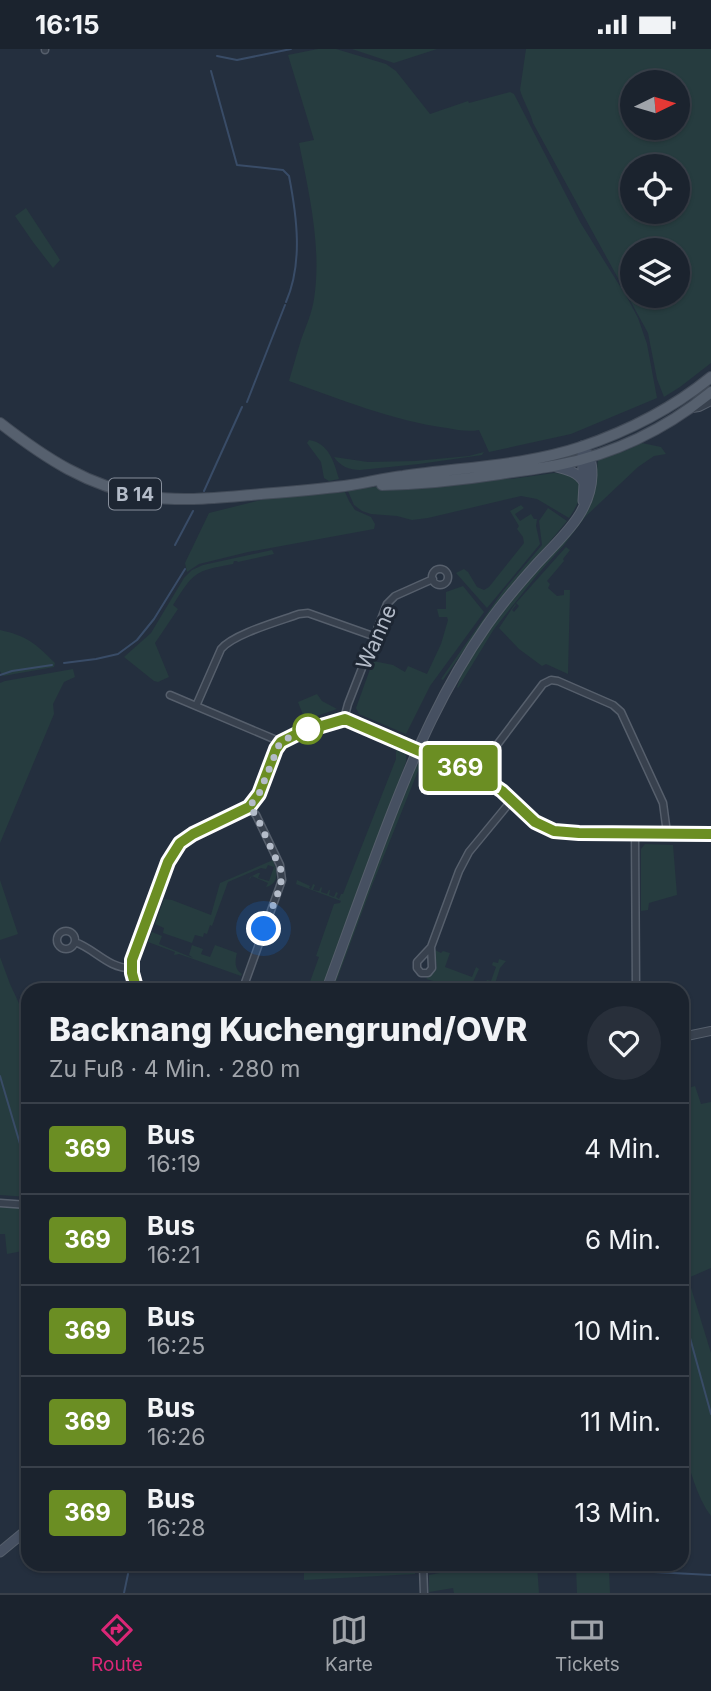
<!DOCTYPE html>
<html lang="de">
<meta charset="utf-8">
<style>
body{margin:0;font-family:Inter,sans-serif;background:#282f3a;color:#f1f3f6;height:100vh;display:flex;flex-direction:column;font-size:26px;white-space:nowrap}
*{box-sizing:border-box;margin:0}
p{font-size:23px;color:#a0a4aa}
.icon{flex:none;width:38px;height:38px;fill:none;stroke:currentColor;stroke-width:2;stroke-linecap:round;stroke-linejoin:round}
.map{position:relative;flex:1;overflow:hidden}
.panel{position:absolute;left:21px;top:934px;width:668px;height:588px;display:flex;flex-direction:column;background:#1b232e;border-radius:21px;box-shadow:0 2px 5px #0004,0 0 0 2px #39404a}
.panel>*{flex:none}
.badge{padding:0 14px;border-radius:5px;font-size:24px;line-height:46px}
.needle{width:46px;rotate:85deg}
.fabs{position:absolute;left:620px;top:21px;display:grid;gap:14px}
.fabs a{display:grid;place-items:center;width:70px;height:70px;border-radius:50%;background:#1b232e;box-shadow:0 2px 5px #0004,0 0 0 2px #39404a;font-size:35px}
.you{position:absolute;width:35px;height:35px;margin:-18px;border:5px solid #fff;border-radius:50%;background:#1a73e8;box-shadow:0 0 0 10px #1a73e833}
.map>.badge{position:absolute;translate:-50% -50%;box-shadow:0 0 0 4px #fff}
.round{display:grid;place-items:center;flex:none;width:74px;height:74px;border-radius:37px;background:#282f3a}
.summary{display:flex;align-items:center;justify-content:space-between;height:119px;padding:0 28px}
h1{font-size:33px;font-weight:800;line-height:52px}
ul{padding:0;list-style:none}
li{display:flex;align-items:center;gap:21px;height:91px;padding:0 28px;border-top:2px solid #39404a}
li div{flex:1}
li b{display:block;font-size:26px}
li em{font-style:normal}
li .badge{min-width:77px;font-weight:700;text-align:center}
.status{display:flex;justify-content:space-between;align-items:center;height:49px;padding:0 35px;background:#1b232e;direction:ltr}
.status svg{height:19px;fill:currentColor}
.tabs{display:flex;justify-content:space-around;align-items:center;height:98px;border-top:2px solid #39404a;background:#1b232e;font-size:19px;color:#a0a4aa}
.tabs a{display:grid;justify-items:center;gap:4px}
.tabs .active{color:#db2777}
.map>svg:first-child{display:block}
.green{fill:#263c3f;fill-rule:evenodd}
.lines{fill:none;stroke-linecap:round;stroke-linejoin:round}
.stream{stroke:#394c67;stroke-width:2}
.minor-casing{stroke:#565f6c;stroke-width:9}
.tertiary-casing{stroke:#565f6c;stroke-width:10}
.secondary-casing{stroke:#565f6c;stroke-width:11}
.primary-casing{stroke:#414a57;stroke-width:12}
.minor{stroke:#38414e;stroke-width:6}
.tertiary{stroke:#38414e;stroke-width:8}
.secondary{stroke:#465061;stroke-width:9}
.primary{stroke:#56606e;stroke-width:10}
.line-casing{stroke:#fff;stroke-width:16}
.line{stroke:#6b8e23;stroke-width:10}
.walk{stroke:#b4bcc9;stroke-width:7;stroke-dasharray:0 12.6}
.stop-dot{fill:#fff;stroke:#6b8e23;stroke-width:3.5}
.labels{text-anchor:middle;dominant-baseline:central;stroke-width:6;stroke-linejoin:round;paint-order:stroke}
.shield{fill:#1d2633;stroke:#878f9c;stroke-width:2}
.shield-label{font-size:19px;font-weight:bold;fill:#b4bcc9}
.street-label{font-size:21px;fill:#b4bcc9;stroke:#1d2633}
</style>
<div class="status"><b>16:15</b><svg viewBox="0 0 49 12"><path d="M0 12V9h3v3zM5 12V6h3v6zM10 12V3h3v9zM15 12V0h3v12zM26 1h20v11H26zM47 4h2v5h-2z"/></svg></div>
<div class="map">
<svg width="711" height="1544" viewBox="0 0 711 1544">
<rect width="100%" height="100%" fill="#242f3e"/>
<path class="green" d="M318,0H336L386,15L396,22L430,65L468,52L469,54L510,43L514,45L580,173L628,250L638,269L647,295L657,349L571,385L489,403L479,381C468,383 457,381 447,379C393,372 340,350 289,332C293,318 297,304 301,291C306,277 312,264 314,250C322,199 309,144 299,94L314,91L288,6Z
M352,0H437L394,14Z
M526,0H711V314L680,338L664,348L657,330L648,284L533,74C530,62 523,52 520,41ZM632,33H677V79H632ZM677,117V163H632V117ZM632,201H677V247H632Z
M26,159L60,211L53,219L33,193L15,167Z
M309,391C329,394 334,413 339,430L329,432L324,429L321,413L307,394Z
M642,394L661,398L666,405L654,407L638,418L586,467L564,496L537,526L494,580L458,639L457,638L462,624L481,591L511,549L573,482L585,466L594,443L598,411L601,408L625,402Z
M484,403L482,406L419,415L360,421C349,421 340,417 334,408L368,413L415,412L469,407Z
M554,424L574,426C585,443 579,454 569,469L537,450L521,447L428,469L412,471L397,467L371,465L362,462L354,456L347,440L492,430H511Z
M339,442V444L345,443L349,452L355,461L371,468L375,475L374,480L248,503L199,515L187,523L185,514L209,464L269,449Z
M521,456L524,459L515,465L520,472L531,465L534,470H537L536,477L540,495L487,559L456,524L464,520L468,523L477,538L484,541L489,538L524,494L523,488L517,480L519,477L510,462Z
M548,459L567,472L491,563L443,631L441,630L503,542L542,496L539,472Z
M566,498L570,501L563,510L564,512L547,532L550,535L548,539L557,547L564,546V541H570L568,625L546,615L542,617L519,600L499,579L515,555L516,556L512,561L514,563L519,557L516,554Z
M272,501L274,505L238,513L237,512H234L233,515C194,522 194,523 173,556L178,560L155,594L169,628L158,633L154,632L124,608L151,584L184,529L192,521L203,516Z
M463,537L484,563L430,637L406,685L359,665L356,659L373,612L393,616L405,623L408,617L427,625L441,595L448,571L447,568H439L437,560H446V543Z
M0,581C27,587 35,594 55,614L54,618L3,627L0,622Z
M73,620L75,628L64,633L53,655L54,665L0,794V634L5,632Z
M317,645L322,652L337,660L305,671L298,653Z
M398,697C406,701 407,705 406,713L322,941H307L319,908L316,907L334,855L340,854L341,852L296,835L297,831L310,837L309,839L311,840L313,835L315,836L313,841L319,842L321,838L322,839L321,843L327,845L329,841H330L329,846L334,848L336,843L338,844L336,848L339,850L341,845H343L396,710V701Z
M422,712L371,839L333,941L329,942L415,718Z
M645,795L673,796L677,846L649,854L648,861L641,862V800Z
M273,811C277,822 280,834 266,838L268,834L252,827L249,831L250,828L258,824H260L258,829L269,832L274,818L268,816L266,820L261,819L228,833L212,877L210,876L207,885L204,884L203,888L195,886L192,894L163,884L164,879L155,875L164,850L172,851L211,866L220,834Z
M0,831L18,885L0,891Z
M152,883L162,887L159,895L193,909L189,906L192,896L203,900L201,905L210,908L215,896L237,904C235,912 234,920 242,925L241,927L179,905L174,906L175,903L148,893Z
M435,901L441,904L443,902L450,904L445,918L472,928L476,918L479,920L473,933L488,939L490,934L486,933L487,931L491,932L496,918L492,916L493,913L498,914L499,910L506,912L500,919L493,941H441L431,938L433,932L426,930C443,917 435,919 435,901Z
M0,908L10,935L28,974V1148L0,1146Z
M695,1037L701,1055L711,1053V1219L688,1229L711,1304V1467C696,1447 690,1419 682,1395V1041Z
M0,1156L28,1158V1201L7,1205L5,1185H0Z
M304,1516H415V1525L304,1531Z
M481,1516H537L539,1544H454L453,1539L429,1543V1526Z
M576,1520L609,1522L610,1544H577Z"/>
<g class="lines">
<path class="stream" d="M217,7L237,11L291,0
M211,22L237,116L283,121L289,127C297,168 303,214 286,253
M247,353L285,256
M204,442L242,358
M175,496L193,462
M64,614L96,610L118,605L137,591L154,570L185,520
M0,626L12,622L52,616
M0,1027L28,1122
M682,1260L711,1365
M570,1516L577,1519L711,1526
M124,1544L128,1525"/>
<defs>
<path id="minor" d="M45,0V1
M432 528a8 8 0 1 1 16 0a8 8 0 1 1-16 0Z
M170,646L281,693
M196,657L221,600C233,585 280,572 299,565L308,564L373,587
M344,670L348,655L387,555L395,547L433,530
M475,725L543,635L551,631L558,632L613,656L621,663L663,754L667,784
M635,784L636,942
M57 891a9 9 0 1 1 18 0a9 9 0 1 1-18 0Z
M75,893C95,900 109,920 131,919
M431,898L417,913V919L421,924H428L432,919L431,898L459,822L469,803L511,752
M137,942L132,924V911L168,813C186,773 226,780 251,755C267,739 269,702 283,692C300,680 325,674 344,670L486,731L502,742L535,773L554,782L579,784L711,785
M242,942L282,831L280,816L256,766L249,758
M0,1154L28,1156
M423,1516L424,1544"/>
<path id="tertiary" d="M692,359L699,358L711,352
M682,988L711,982"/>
<path id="secondary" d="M582,406L584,435L583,452
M553,417C565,420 579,423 584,434
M326,942C347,885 367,828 389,771C416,701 443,639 487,576C501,556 517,537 534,518C558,491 591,466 592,426C592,413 590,407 582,397
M0,1503L28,1480"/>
<path id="primary" d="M0,374C45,409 87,437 145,447C180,453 216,449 251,446C284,443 318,441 351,436C369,433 386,429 403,427C463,418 524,417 581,398C628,382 673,359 711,328
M382,436C421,435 461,431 500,425C519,422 539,420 558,416C614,405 667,379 711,343"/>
</defs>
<use href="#minor" class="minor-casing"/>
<use href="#tertiary" class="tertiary-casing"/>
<use href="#secondary" class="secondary-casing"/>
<use href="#primary" class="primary-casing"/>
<use href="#minor" class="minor"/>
<use href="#tertiary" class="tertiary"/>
<use href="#secondary" class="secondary"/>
<use href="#primary" class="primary"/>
</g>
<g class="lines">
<defs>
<path id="line" d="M137,942L132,924V911L168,813L180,794L193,785L249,758L259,745L276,700L281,693L301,683L345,670L486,731L502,742L535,773L554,782L579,784L711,785"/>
</defs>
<use href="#line" class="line-casing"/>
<use href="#line" class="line"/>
<path class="walk" d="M264,880L281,836V821L256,766L249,758L259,745L279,696C288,687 302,682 315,678L308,680"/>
</g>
<circle class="stop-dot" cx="308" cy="680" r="14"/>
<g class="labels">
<rect class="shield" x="109" y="429.5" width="52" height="31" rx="5"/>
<g class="shield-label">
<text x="135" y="445">B 14</text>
</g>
<g class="street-label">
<text transform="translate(376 588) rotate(-66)">Wanne</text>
</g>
</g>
</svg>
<div class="fabs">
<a><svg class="needle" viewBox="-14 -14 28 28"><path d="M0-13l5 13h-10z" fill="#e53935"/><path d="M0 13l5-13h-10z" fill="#a0a4aa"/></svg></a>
<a><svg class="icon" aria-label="locate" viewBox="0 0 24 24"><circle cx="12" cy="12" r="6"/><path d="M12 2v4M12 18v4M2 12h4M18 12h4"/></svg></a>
<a><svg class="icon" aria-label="layers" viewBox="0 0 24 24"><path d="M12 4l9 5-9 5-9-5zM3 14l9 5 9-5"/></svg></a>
</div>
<div class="you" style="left:264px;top:880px"></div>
<b class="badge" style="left:460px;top:719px;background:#6b8e23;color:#fff">369</b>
<section class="panel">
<div class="summary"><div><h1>Backnang Kuchengrund/OVR</h1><p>Zu Fuß · 4 Min. · 280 m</p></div><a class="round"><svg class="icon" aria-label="heart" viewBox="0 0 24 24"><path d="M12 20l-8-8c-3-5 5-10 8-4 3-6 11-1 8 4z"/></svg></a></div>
<ul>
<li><span class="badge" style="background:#6b8e23;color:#fff">369</span><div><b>Bus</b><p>16:19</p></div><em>4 Min.</em></li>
<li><span class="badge" style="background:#6b8e23;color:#fff">369</span><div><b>Bus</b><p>16:21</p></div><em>6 Min.</em></li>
<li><span class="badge" style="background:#6b8e23;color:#fff">369</span><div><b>Bus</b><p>16:25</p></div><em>10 Min.</em></li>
<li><span class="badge" style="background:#6b8e23;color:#fff">369</span><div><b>Bus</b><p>16:26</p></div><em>11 Min.</em></li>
<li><span class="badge" style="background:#6b8e23;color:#fff">369</span><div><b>Bus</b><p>16:28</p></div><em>13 Min.</em></li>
</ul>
</section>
</div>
<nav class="tabs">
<a class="active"><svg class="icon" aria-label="directions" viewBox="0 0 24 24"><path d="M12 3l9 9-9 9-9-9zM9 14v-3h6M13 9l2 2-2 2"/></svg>Route</a>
<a><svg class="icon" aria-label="map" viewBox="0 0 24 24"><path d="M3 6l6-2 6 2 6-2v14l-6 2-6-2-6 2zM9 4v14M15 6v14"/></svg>Karte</a>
<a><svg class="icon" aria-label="tickets" viewBox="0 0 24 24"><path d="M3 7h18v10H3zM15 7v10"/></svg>Tickets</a>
</nav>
